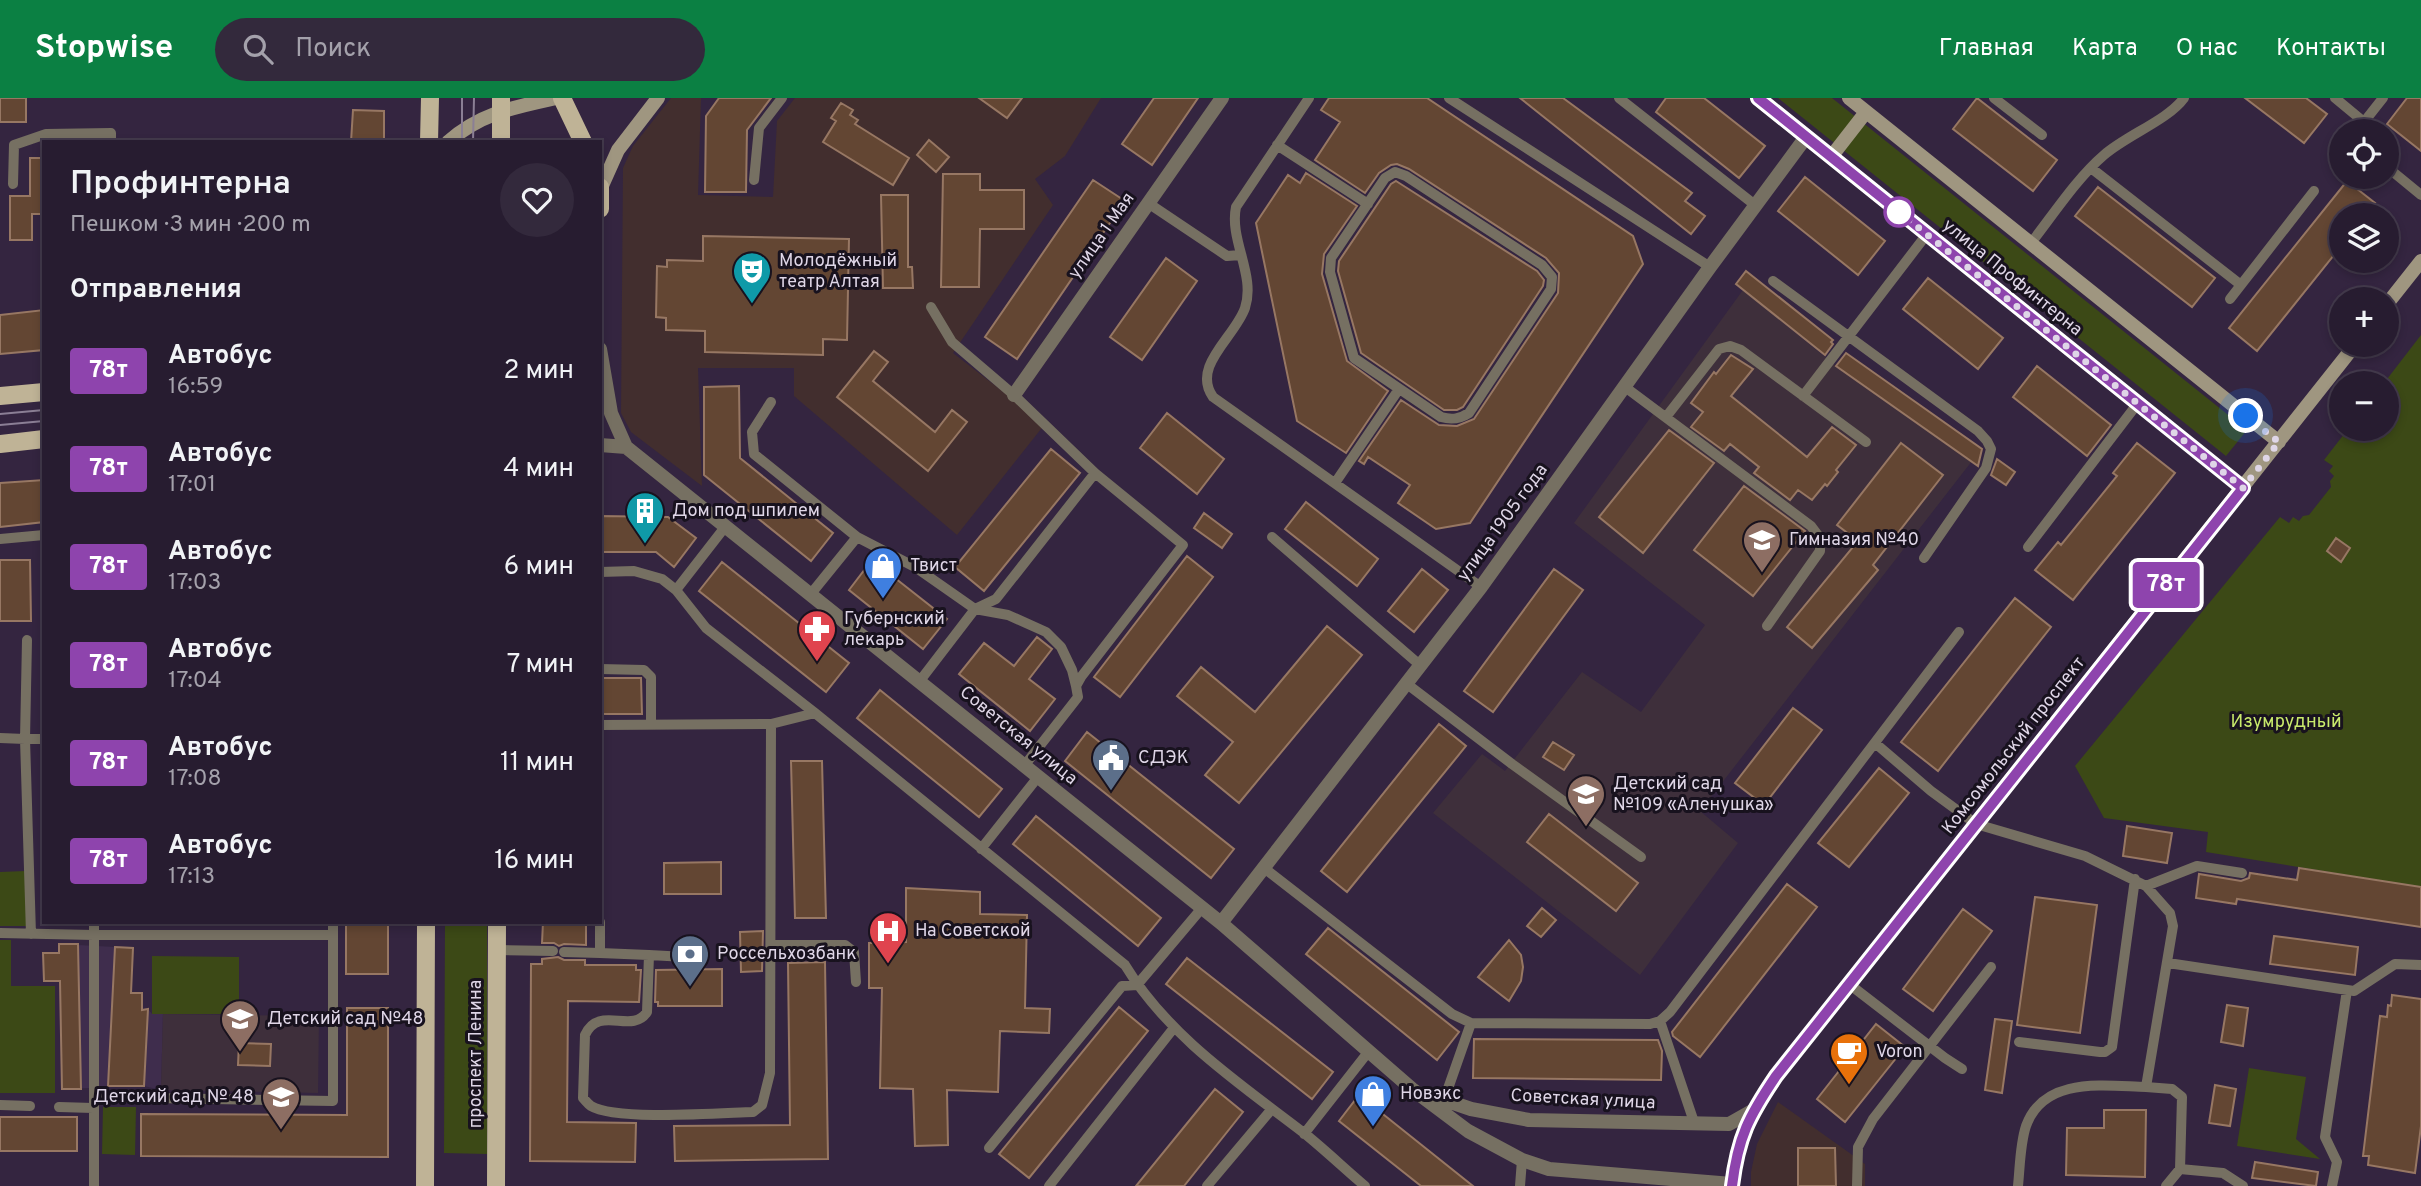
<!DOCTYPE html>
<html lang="ru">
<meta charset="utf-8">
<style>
body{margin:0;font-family:Overpass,sans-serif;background:#33293c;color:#f1f3f6;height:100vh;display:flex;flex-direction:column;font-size:26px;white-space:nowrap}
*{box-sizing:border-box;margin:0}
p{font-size:23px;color:#a4a1ab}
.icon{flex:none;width:38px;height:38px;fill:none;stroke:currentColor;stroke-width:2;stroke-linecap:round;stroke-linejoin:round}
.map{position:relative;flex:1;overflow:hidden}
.panel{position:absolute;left:42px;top:42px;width:560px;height:784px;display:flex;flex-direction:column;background:#271c30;border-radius:0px;box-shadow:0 4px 10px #0003,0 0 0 2px #433a4c}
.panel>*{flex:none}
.badge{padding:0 14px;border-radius:5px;font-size:24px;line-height:46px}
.tools{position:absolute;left:2329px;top:21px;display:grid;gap:14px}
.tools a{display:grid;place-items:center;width:70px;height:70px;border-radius:50%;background:#271c30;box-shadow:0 4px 10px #0003,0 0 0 2px #433a4c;font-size:35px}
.you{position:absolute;width:35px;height:35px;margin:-18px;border:5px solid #fff;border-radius:50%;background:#1a73e8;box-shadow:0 0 0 10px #1a73e833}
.map>.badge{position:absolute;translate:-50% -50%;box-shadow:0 0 0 4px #fff}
h2{padding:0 28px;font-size:26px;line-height:63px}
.round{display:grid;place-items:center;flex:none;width:74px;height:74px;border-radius:37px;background:#33293c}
.summary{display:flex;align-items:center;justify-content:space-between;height:119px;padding:0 28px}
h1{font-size:33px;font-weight:600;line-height:52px}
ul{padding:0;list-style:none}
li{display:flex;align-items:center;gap:21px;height:98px;padding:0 28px}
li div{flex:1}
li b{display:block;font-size:26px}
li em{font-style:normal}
li .badge{min-width:77px;font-weight:700;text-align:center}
header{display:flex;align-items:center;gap:42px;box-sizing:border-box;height:98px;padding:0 35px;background:#0b8043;color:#fff}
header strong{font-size:33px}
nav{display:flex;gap:38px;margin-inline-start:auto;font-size:24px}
.search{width:490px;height:63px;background:#33293c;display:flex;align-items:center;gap:18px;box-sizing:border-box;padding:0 24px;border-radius:38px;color:#a4a1ab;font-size:26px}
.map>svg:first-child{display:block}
.commercial{fill:#422e2e}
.built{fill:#3f2d4d}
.education{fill:#3e2f3b}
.green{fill:#3c4916}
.building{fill:#634633;stroke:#977763;stroke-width:2}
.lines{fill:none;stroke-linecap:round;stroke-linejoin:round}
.lane{stroke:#767062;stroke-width:10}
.street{stroke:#767062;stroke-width:14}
.secondary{stroke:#9f9680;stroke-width:14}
.primary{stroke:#bfb396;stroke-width:18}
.tram{stroke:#8b7f95;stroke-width:2}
.line-casing{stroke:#fff;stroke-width:16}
.line{stroke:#8e44ad;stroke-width:10}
.walk{stroke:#dfd6e7;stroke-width:7;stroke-dasharray:0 12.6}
.stop-dot{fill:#fff;stroke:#8e44ad;stroke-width:3.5}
.labels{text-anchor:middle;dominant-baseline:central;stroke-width:6;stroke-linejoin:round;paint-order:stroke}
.street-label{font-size:18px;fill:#dfd6e7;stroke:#18121e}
.poi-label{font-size:18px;fill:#dfd6e7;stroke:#18121e;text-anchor:start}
.park-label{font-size:18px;fill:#c9ea6c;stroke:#18121e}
</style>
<header>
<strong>Stopwise</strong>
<div class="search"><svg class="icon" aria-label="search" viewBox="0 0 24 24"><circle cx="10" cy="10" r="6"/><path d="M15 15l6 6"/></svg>Поиск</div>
<nav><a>Главная</a><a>Карта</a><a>О нас</a><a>Контакты</a></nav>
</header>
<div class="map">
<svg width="2421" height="1088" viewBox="0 0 2421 1088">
<rect width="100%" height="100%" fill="#342540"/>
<path class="commercial" d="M671,0H701L698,97L773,99L777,23L795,0H1101L1065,58L1035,81L1053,107L953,255L1045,326L957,437L794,298V270H698L702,388L631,334L621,315L623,70L633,48Z
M1778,1004L1865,1066V1088H1751V1074L1757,1046Z"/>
<path class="built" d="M59,846L133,850L131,895H142V911H148L152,916H163L161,992L144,988L62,991L60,883H44L43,855H59Z"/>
<path class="education" d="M1743,192L1836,268L1972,363L1700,713L1738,745L1640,877L1433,715L1482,656L1505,673L1582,574L1641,614L1705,527L1574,425Z
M163,916L319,918L318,995L161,992Z"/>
<path class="green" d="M1778,0H1832L2247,332L2226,358Z
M2421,237V789L2206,754L2208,734L2104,720L2075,668L2280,419L2289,425L2293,419L2299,423L2303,418L2309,417L2331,389L2330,383L2334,378L2329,373L2333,368L2324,362L2348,331H2387V285H2384Z
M26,773L27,828H0V774Z
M445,824H487V1056L444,1055Z
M0,842H11V888H55V995H0Z
M152,858L239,859V916H152Z
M2249,970L2306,979L2296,1041L2320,1061L2237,1048Z
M103,1009H136L135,1057L102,1056Z"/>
<path class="building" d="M0,0H26V24H0Z
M719,0H771L747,32L746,94H705L706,18Z
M979,0H1022L1007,20Z
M1154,0H1198L1152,67L1122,46Z
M1329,0H1427L1633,138L1643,166L1470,425L1436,431L1398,405L1410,387L1368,359L1364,366L1359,363L1401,302L1439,327L1457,328L1474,321L1558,195L1559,175L1546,160L1409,71L1397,66L1391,67L1379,75L1365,95L1315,62L1340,24L1321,12Z
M1520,0H1563L1692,95L1685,103L1705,118L1691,136Z
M1666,0H1704L1765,48L1739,80L1656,14Z
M1977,0L2057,62L2033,93L1953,31Z
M2245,0H2306L2327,16L2304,45Z
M2407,0H2421V53L2387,26Z
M841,5L853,12L850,17L858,22L855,26L909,60L893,87L823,44L836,23L831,20Z
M353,12L384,13V44H351Z
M929,42L949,59L936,74L917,57Z
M30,60H44V116H32V142H10V98H30Z
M1306,75L1357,108L1324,156L1322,176L1347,263L1388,293L1346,355L1297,323L1256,125L1288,77L1300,85Z
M943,76H980V92H1024V131H980L979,189H941Z
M1805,79L1885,143L1858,177L1778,113Z
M1093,82L1125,103L1017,261L985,239Z
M1396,83L1537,173L1544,182L1543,188L1463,309L1457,312H1444L1361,255L1338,173L1339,163L1391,86Z
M2347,83L2375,105L2365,117H2342V147L2257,253L2229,230Z
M2098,89L2215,180L2192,209L2075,118Z
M881,97H908V169H912L913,190H883Z
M703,138L849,141L847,242L823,241V257L705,254V233L666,232V220L656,219L657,168L667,169V162L703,163Z
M1166,160L1197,183L1142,262L1110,239Z
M1746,173L1833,242L1831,244L1833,246L1825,257L1736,186Z
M1928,180L2003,240L1978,271L1903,211Z
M44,212V252L0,256V217Z
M874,253L888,264L873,283L935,334L952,312L967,324L928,373L837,299Z
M1846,255L1982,351L1978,368L1836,268Z
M1731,257L1753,271L1731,298L1807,359L1832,329L1856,347L1836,372L1838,374L1827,388L1825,386L1812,402L1798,392L1790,402L1754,375L1759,369L1730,346L1724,353L1691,329L1703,314L1691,305L1714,274L1716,276Z
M2037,268L2111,327L2087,358L2013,299Z
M739,288L740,360L833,435L811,463L704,377V289Z
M1167,315L1224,361L1197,396L1140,350Z
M1669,332L1714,365L1643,455L1599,419Z
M1901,345L1943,377L1873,467L1878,472L1812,550L1787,529L1858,443L1837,427Z
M2137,345L2175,375L2073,502L2035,472L2058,444L2061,447L2117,378L2113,375Z
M1051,351L1080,375L984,493L955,469Z
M1997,361L2015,374L2006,387L1991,377Z
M44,382V424L0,429V385Z
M1744,388L1805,433L1753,498L1694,452Z
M1306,404L1378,461L1357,488L1285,431Z
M1204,415L1232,436L1222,450L1194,430Z
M600,418L668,419L696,440L674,469L656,454H600Z
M2336,440L2350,450L2341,464L2327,453Z
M1187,458L1213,479L1120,599L1094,579Z
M0,462H30L31,523H0Z
M872,462L947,521L923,551L849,492Z
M722,464L849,565L826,594L699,493Z
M1422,471L1448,492L1414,534L1388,513Z
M1554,471L1583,492L1493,614L1464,593Z
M2015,500L2051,529L1938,673L1901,644Z
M1327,528L1362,557L1239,705L1205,677L1233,644L1177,598L1201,569L1255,614Z
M1037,539L1052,551L1029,581L1055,601L1030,633L959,576L984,545L1014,568Z
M600,580H641L642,616H600Z
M880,592L1002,691L979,719L857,620Z
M1793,610L1822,632L1764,707L1735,685Z
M1439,626L1466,648L1347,794L1321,773Z
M1087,634L1234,751L1211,780L1065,663Z
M1553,644L1574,657L1564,672L1543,659Z
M791,663H822L826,820H795Z
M1879,670L1909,695L1849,769L1818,745Z
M1549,716L1638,785L1616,813L1527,744Z
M1036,718L1161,820L1138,848L1013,746Z
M2127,728L2172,735L2167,765L2123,758Z
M721,764V796H664V765Z
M2299,770L2421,789V829L2237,801L2236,806L2196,800L2199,776L2241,783L2249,780L2250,775L2297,782Z
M1787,786L1817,809L1700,959L1673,938L1672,934Z
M906,790L980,794V816L1027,817L1025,910L1050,911L1049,935L1000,933L998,994L947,992L948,1047L915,1048L913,991L880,990L882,890H869V845L906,844Z
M2035,799L2097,807L2080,935L2017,927Z
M1542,810L1556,822L1541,839L1527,828Z
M1963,811L1992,833L1933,913L1903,891Z
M346,824H388V876H346Z
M543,824H586V847L564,846L559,848L554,845H542Z
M1328,830L1459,934L1437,962L1306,856Z
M763,833L762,873L741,874L740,834Z
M2274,838L2358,849L2355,877L2270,866Z
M1509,842L1521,857L1523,869L1521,883L1509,903L1478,879Z
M59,846H78L81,991H62L60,883H44L43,855H59Z
M115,849L133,850L131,895H142V912L148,911L144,988H108Z
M558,859L564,862H585V867H636V872H641L639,904L568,903L567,1024L636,1025L635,1064L530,1063L531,866H542V861Z
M1187,860L1333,974L1312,1001L1166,886Z
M825,864L828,1061L675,1063L674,1028L790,1027L788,865Z
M722,871V908H658V904H655L656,872Z
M2392,897L2421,901V1028L2415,1075L2368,1067L2369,1058H2363L2380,918L2387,919L2388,907L2391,908Z
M2227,907L2248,910L2243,948L2221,944Z
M1119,909L1148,933L1029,1080L999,1056Z
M347,910H388V1059L141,1058V1016L347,1017Z
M1995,921L2012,923L2002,995L1985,992Z
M1876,926L1905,949L1845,1024L1817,1001Z
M1474,941L1658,942L1662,953L1661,982L1473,980Z
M239,945L271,946L270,968L238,967Z
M2215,987L2236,991L2230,1028L2209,1025Z
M1215,991L1243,1014L1184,1088H1136Z
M1359,997L1473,1088H1421L1339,1023Z
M2104,1012H2146L2145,1079L2066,1077L2067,1030H2104Z
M0,1019H77V1053H0Z
M1798,1050H1835L1836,1088H1798Z
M2255,1064L2318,1074L2316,1088L2252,1080Z"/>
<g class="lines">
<path class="lane" d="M1309,0L1236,109C1229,142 1256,177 1245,210C1235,239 1191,268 1213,299L1481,489
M1449,0L1710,169
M1619,0L1755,107
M1994,0L2042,37
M2335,0L2364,24L2365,33
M2364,24L2383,0
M1277,47L1368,106
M2387,69L2421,97
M2091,70L2241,187
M1395,74L1406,78L1542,167L1552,179L1551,191L1469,315C1460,321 1452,322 1441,319L1354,260L1330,174L1331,160L1385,80Z
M754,82L759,30L782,0
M13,86L14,47L46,36L111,35V44
M1148,105L1227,158L1241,157
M2031,145C2053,117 2077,80 2104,57C2127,37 2168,22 2184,0
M1773,183L1978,333L1987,343L1991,351L1986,370L1924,460
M2230,201L2314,93
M931,209L952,244L1014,297L1095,375L1183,447L1081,579L1076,588L1078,599L1024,668
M1625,289L1811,428L1820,440V453L1767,528
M1803,298L1927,136
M771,304L752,334L754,356L857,439L810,497
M1666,319L1719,251L1730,248L1741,252L1866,344
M1335,385L1399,291
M857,439L915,469L975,511L1008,517L1046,534L1061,549L1072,572L1076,588
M1272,439L1421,568
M0,441L44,437
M2028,449L2138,305
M600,474L634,473L662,481L676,492L706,530L815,615L1125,867C1168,938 1239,985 1304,1035C1325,1052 1345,1071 1365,1088
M676,492L725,429
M27,542L25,641H44
M600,571L644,572L651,579V627
M919,584L975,511L996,501L1095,375
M1407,586L1512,666L1641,759
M600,627L771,626
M0,640L25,641L31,836
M1875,645L1931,693L1976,726L2085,758L2146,788L2197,768L2242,775
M981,751L1038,679
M1264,770L1452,916L1471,925L1650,926L1660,923L1670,914L1959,534
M2146,788L2170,815L2173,828L2146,989L2172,991L2182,999L2180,1071L2223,1075L2243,1088
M94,824V837H333
M600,824V855L649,857L647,914C632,937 599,906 585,937L583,1000C586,1003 588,1006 591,1008C615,1023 721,1015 753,1014L762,1007L770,975L771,626L815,615
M0,835L94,837V1088
M771,847H845L854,854L856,884
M497,852L553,853
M564,854L600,855
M649,857L704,860
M2168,865L2354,893L2395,866L2421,867
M1849,886L1945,960L1962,971
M1660,923L1695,1027
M2019,944L2100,954H2105L2112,949L2135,781
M94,999L333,1003V824
M1444,1002L1471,925
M0,1007L30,1008
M59,1009L93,1010
M1304,1036L1369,953
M989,1050L1122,888L1137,887L1202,810
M1049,1088L1173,931
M1207,1088L1271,1012
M1520,1088L1522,1062
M1857,1088L1858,1049L1873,1021L1991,869
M2018,1088C2020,1069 2020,1046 2026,1028C2044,978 2104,988 2146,989
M2166,1088L2180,1071
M2332,1088L2337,1064L2325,1039L2347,892"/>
<path class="street" d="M600,251L611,315L626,349L1221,825L1412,991L1468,1033L1522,1062L1549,1071L1732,1086
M1014,297L1222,0
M600,347L626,349
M1221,825L1481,489L1710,169L1806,39
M1427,996L1471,1011L1529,1022L1729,1026L1752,1013"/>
<path class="secondary" d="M1757,0L2243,390
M1849,0L2279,344
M448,44C481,15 515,9 556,0
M1831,59L1866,14
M601,90L618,52L658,0
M2387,206L2421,163
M1732,1088C1737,1039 1749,1018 1776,978L2355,247"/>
<path class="primary" d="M562,0L583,44
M429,44L430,0
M501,44V0
M600,89V111
M0,298L44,294
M0,346L44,341
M425,1088L426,824
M496,1088L497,824"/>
<path class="tram" d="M462,44V0
M473,44L474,0
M0,316L44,312
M0,327L44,323"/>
</g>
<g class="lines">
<defs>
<path id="line" d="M1732,1088C1738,1039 1749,1018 1776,978L2243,390L1758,0"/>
</defs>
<use href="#line" class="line-casing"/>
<use href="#line" class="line"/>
<path class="walk" d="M1899,114L2243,390L2279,344L2246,318"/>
</g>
<defs>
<symbol id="theatre-pin" viewBox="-11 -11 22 30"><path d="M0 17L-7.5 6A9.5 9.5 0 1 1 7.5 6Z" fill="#0f9aa8" stroke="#18121e"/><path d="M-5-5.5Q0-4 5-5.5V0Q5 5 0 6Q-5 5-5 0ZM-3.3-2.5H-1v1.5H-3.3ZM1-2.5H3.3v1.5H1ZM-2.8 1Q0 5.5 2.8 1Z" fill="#fff"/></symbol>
<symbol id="building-pin" viewBox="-11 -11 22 30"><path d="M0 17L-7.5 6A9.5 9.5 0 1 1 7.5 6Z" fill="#0f9aa8" stroke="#18121e"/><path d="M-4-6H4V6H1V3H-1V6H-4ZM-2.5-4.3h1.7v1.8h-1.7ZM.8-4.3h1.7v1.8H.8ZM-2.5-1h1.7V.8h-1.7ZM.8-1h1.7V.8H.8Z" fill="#fff"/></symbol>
<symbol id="school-pin" viewBox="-11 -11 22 30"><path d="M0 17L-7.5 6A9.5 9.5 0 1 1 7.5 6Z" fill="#8d6e63" stroke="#18121e"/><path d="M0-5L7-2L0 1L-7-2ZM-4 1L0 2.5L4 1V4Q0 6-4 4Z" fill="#fff"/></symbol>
<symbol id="shop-pin" viewBox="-11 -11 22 30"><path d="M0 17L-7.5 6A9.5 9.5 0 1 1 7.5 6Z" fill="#3f7fe0" stroke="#18121e"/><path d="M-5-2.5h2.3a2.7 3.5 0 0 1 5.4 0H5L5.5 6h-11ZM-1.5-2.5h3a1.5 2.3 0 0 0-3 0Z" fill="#fff"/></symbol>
<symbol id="pharmacy-pin" viewBox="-11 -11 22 30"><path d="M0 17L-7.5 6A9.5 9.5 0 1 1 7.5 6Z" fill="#e0444e" stroke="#18121e"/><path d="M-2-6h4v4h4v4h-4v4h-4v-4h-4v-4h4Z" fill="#fff"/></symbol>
<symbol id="civic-pin" viewBox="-11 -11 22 30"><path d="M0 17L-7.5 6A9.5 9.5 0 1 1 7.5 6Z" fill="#5c6f8a" stroke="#18121e"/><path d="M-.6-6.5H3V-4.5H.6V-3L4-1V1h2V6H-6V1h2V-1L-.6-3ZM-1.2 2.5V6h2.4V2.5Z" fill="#fff"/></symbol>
<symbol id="hospital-pin" viewBox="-11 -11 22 30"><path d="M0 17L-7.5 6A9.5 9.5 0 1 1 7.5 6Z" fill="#e0444e" stroke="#18121e"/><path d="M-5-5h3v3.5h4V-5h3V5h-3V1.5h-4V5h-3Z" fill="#fff"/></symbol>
<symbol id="bank-pin" viewBox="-11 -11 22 30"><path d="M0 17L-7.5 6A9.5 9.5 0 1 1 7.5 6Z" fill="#5c6f8a" stroke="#18121e"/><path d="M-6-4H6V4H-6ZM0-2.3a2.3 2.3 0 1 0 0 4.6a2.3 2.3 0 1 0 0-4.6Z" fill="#fff"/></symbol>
<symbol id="cafe-pin" viewBox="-11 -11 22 30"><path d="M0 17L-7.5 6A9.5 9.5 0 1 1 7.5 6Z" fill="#e8710a" stroke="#18121e"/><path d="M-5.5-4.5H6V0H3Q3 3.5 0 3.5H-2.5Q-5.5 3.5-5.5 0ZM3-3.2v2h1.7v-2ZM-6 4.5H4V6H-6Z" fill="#fff"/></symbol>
</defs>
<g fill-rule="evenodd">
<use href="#theatre-pin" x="730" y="151" width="44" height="60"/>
<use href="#building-pin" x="623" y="391" width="44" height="60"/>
<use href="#school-pin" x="1740" y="420" width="44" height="60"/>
<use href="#shop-pin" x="861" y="446" width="44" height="60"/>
<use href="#pharmacy-pin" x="795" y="509" width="44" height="60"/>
<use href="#civic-pin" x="1089" y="638" width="44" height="60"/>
<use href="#school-pin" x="1564" y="674" width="44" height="60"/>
<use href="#hospital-pin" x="866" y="811" width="44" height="60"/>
<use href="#bank-pin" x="668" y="834" width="44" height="60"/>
<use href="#school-pin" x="218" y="899" width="44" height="60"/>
<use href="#cafe-pin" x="1827" y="932" width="44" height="60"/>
<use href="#shop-pin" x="1351" y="974" width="44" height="60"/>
<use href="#school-pin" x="259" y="977" width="44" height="60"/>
</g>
<circle class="stop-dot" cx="1899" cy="114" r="14"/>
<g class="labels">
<g class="street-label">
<text transform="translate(1102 138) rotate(-55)">улица 1 Мая</text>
<text transform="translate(2012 180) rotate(39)">улица Профинтерна</text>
<text transform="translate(1503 425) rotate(-54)">улица 1905 года</text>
<text transform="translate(1018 638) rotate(39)">Советская улица</text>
<text transform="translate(2014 648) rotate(-52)">Комсомольский проспект</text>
<text transform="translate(476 956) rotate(-90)">проспект Ленина</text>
<text transform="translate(1583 1002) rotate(3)">Советская улица</text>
</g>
<g class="poi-label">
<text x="779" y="163">Молодёжный<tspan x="779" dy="21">театр Алтая</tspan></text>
<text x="672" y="413">Дом под шпилем</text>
<text x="1789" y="442">Гимназия №40</text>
<text x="910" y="468">Твист</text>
<text x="844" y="521">Губернский<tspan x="844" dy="21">лекарь</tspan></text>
<text x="1138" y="660">СДЭК</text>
<text x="1613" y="686">Детский сад<tspan x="1613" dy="21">№109 «Аленушка»</tspan></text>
<text x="915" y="833">На Советской</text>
<text x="717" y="856">Россельхозбанк</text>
<text x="267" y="921">Детский сад №48</text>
<text x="1876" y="954">Voron</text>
<text x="1400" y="996">Новэкс</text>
<text x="254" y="999" text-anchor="end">Детский сад № 48</text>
</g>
<g class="park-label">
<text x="2286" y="624">Изумрудный</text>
</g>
</g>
</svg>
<div class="tools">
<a><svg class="icon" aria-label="locate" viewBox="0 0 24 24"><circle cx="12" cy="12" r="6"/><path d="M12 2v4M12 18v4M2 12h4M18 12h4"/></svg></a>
<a><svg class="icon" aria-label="layers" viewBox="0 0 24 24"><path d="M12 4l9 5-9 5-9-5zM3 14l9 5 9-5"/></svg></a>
<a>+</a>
<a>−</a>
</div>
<div class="you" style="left:2246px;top:318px"></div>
<b class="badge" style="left:2166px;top:487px;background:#8e44ad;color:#fff">78т</b>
<section class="panel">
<div class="summary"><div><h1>Профинтерна</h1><p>Пешком · 3 мин · 200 m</p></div><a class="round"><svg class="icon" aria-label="heart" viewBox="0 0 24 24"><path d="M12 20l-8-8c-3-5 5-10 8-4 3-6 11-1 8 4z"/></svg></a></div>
<h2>Отправления</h2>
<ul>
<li><span class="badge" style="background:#8e44ad;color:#fff">78т</span><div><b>Автобус</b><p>16:59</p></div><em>2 мин</em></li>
<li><span class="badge" style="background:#8e44ad;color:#fff">78т</span><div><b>Автобус</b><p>17:01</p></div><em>4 мин</em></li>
<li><span class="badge" style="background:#8e44ad;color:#fff">78т</span><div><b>Автобус</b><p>17:03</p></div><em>6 мин</em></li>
<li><span class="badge" style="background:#8e44ad;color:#fff">78т</span><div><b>Автобус</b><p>17:04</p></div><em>7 мин</em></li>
<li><span class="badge" style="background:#8e44ad;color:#fff">78т</span><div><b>Автобус</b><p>17:08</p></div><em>11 мин</em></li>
<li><span class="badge" style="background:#8e44ad;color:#fff">78т</span><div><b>Автобус</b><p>17:13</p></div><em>16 мин</em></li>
</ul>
</section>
</div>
